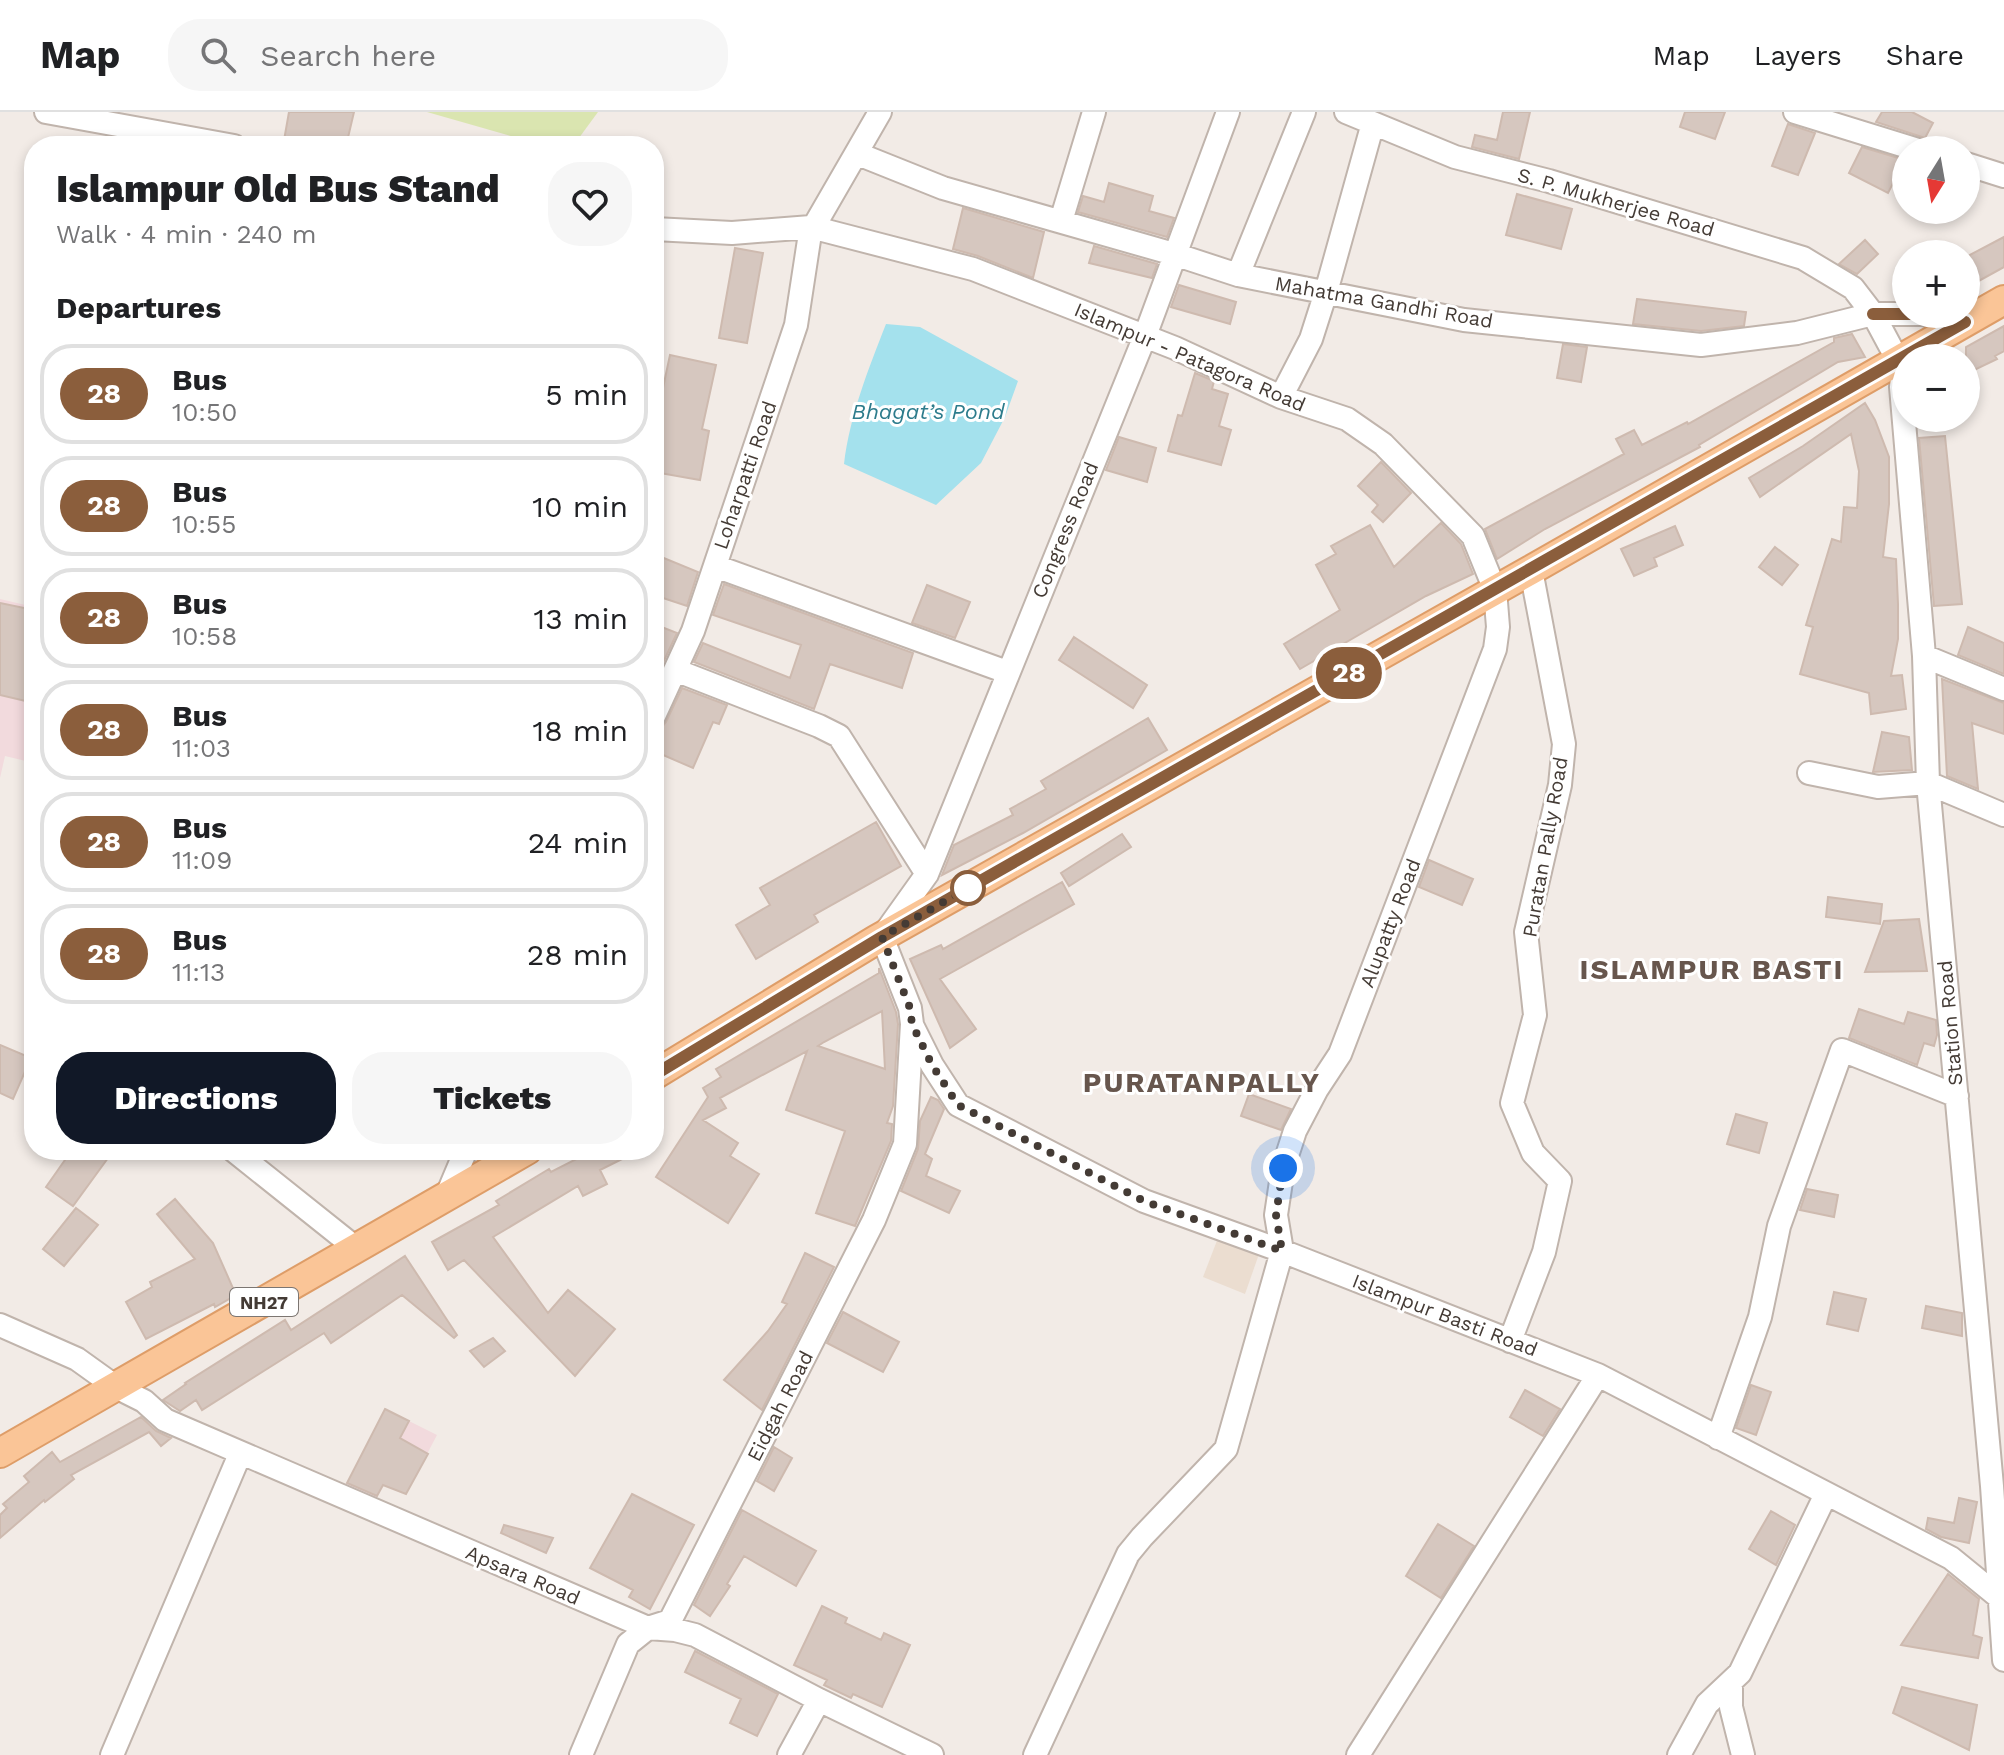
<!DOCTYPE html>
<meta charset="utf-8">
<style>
body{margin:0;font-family:"Work Sans",sans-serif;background:#f6f6f6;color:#202124;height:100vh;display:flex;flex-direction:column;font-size:30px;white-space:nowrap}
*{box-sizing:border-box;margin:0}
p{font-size:26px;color:#757577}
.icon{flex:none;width:44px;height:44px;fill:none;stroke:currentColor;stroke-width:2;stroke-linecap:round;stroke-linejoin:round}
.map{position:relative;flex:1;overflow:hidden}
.side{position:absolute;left:24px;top:24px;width:640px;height:1024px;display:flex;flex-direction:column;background:#fff;border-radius:32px;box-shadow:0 4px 12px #0003}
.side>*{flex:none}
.badge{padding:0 16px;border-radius:26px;font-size:28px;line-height:52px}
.needle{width:52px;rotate:191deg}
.fabs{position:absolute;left:1892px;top:24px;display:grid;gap:16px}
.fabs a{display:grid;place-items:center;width:88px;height:88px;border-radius:50%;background:#fff;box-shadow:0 4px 12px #0003;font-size:40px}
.you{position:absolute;width:40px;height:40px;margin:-20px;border:6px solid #fff;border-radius:50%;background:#1a73e8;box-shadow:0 0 0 12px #1a73e833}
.map>.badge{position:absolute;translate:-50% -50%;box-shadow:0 0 0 4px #fff}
h2{padding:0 32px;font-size:30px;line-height:72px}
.round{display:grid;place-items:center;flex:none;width:84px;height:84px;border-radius:32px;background:#f6f6f6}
.overview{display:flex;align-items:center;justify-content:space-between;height:136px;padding:0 32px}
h1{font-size:38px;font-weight:800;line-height:60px}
.cta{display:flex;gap:16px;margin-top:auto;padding:16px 32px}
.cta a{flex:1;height:92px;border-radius:32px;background:#111827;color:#fff;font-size:32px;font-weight:800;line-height:92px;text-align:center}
.cta a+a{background:#f6f6f6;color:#202124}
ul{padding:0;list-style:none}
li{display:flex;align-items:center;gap:24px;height:100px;margin:0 16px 12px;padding:0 16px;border:4px solid #e0e0e0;border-radius:32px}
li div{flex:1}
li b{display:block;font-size:30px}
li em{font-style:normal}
li .badge{min-width:88px;font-weight:700;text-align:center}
header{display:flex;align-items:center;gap:48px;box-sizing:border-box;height:112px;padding:0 40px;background:#fff;border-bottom:2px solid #e0e0e0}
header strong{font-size:38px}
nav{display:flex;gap:44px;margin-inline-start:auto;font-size:28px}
.search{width:560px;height:72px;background:#f6f6f6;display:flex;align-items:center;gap:20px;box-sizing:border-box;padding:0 28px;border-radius:32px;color:#757577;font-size:30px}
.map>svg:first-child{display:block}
.education{fill:#ebddd0}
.medical{fill:#f2dadd}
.green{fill:#dae5b0}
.water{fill:#a4e1ed}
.building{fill:#d6c7bf;stroke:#cebaaf;stroke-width:2;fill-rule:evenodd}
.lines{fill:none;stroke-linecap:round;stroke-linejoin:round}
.minor-casing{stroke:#c0b4ac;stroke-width:26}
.major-casing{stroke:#de9d68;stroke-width:32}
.minor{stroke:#fff;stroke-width:22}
.major{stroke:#fac597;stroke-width:28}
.line-casing{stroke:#fff;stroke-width:18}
.line{stroke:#8b5e3c;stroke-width:12}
.walk{stroke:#443b35;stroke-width:8;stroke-dasharray:0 14.4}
.stop-dot{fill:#fff;stroke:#8b5e3c;stroke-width:4}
.labels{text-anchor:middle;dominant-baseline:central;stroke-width:6;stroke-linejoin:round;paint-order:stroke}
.shield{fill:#fff;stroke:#7c7672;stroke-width:2}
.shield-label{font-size:18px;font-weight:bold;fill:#443b35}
.street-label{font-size:20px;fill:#443b35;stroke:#fff}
.water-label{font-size:22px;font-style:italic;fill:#2d7c8c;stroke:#fff}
.district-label{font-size:28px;font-weight:bold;letter-spacing:2px;fill:#67564d;stroke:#fff}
</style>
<header>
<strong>Map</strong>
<div class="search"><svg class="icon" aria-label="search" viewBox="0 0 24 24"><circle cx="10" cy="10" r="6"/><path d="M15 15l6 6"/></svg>Search here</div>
<nav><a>Map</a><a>Layers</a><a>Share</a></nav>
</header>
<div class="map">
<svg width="2004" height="1643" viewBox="0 0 2004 1643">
<rect width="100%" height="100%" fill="#f2ebe6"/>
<path class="education" d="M1218,1126L1259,1142L1245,1182L1203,1165Z"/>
<path class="medical" d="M0,487L34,495V651L5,644L0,666Z
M385,1297L437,1323L406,1382L383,1373L372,1395L343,1379Z"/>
<path class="green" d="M427,0H598L576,30L528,29Z"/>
<path class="water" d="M886,212L920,215L1018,269L1005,305L981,351L936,393L844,352C850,303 868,258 886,212Z"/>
<path class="building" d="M289,0H354L346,34H283Z
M1503,0H1530L1519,47L1472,35L1475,23L1497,28Z
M1685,0H1725L1715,27L1680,15Z
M1882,0H1912L1933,11L1925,26L1876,10Z
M1788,12L1815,21L1798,63L1772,54Z
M1862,35L1905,48L1888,81L1849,61Z
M1109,71L1153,84L1149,99L1174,106L1167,125L1078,100L1083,84L1104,90Z
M1517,82L1572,97L1561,137L1506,123Z
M963,96L1044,120L1033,166L978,144L953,137Z
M2004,125V155L1966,176V145Z
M1865,128L1878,142L1857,162L1839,152Z
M1094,134L1157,152L1152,166L1089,151Z
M735,136L763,141L747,231L719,226Z
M1179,173L1236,190L1230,212L1171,195Z
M1637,187L1746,200L1744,214L1701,219L1633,212Z
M2004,214V239L1995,244L1997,247L1966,262V235Z
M1852,222L1865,245L1838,250L1699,333L1700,335L1545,417L1497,447L1485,417L1624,342L1616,327L1634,318L1642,333L1687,310L1688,312L1834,230V226Z
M1563,232L1587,235L1581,270L1557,266Z
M670,243L716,253L702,317L709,319L700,368L654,360V288L660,290Z
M1195,261L1214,269L1212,277L1228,282L1219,314L1231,318L1221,353L1168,339L1178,303L1182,304Z
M1865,291L1875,308L1889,345V392L1883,445L1896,447L1898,492V527L1891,564L1902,563L1906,597L1871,602L1869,581L1800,562L1813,515L1806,513L1832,427L1841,430L1844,395L1857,396L1859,359L1851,322L1760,385L1749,366L1803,334Z
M1945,324L1962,492L1934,494L1919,326Z
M1119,325L1156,336L1147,370L1106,358Z
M1381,350L1411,381L1383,410L1372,400L1378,393L1358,374Z
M1441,411L1461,432L1473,462L1426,484L1300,557L1284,532L1340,498L1316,453L1336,442L1331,434L1370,413L1394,455Z
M1675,414L1683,433L1654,446L1657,454L1634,464L1621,437Z
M1775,435L1798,453L1782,473L1759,455Z
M654,442L698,460L687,494L654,483Z
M724,472L913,541L902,576L830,552L814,597L694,550L703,531L790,566L801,533L713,503Z
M927,473L970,490L955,526L912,511Z
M0,491L34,498V591L0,583Z
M654,512L677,521L654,570Z
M1968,515L2004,531V562L1958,543Z
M1074,525L1147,573L1133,596L1059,548Z
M1942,567L2004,591V622L1972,611L1978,677L1947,664Z
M682,576L727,593L719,612L713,610L693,656L654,639V618L661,616L666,610Z
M1148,606L1167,638L1023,721L942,763L954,733L1013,703L1010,697L1046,677L1041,669Z
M1882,620L1909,625L1912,658L1873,660Z
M876,710L901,754L814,803L818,810L756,847L736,813L770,793L760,776Z
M1122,722L1131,735L1069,774L1061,761Z
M1429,748L1473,767L1462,793L1419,775Z
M1062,770L1074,792L940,867L976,917L950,936L910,847L941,833L943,837Z
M1828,785L1882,792L1880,812L1826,805Z
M1919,807L1927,859L1865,860L1884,809Z
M879,856L896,900L898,912L893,994L887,1011L892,1012L891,1029L855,1114L816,1101L845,1019L786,998L807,939L720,986L726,996L703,1008L738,1031L730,1044L759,1062L728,1111L656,1065L708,985L703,976L721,965L716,957L879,861ZM882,899L885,957L818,934L824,930Z
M1859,897L1904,912L1908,900L1936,908L1937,923L1934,934L1924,931L1917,953L1849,926Z
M0,933L31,946L13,987L0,981Z
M1249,982L1291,997L1281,1018L1241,1004Z
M931,985L938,988L944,997L925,1042L932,1047L926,1064L960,1079L949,1101L901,1079L918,1037L920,1009Z
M1736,1002L1767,1011L1759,1041L1727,1032Z
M72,1038H97L108,1046L73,1094L46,1075Z
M594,1038H640L600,1058L607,1072L583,1084L578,1074L493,1125L548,1201L568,1178L615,1217L575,1264L464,1148L448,1158L432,1130L499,1093L496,1089L549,1057L551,1060Z
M1807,1077L1838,1083L1834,1105L1800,1098Z
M175,1087L213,1131L236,1183L215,1195L214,1192L146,1227L126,1190L152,1175L150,1170L195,1147L157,1102Z
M76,1096L98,1113L64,1154L43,1137Z
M805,1141L834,1155L762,1298L724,1268L768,1219L787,1192L782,1190Z
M405,1144L457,1223L454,1226L402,1183L331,1231L324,1221L202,1298L196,1288L180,1299L163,1288L186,1272L185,1271L285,1208L291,1218Z
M1834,1180L1866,1187L1858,1219L1827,1212Z
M1926,1194L1962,1201V1224L1922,1216Z
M843,1200L899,1230L883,1260L827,1231Z
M493,1226L505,1239L484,1255L470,1239Z
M1751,1273L1771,1280L1756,1323L1736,1316Z
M1525,1278L1560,1297L1543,1324L1510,1305Z
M385,1297L409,1309L400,1326L428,1342L406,1382L383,1373L377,1384L347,1371Z
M141,1305L156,1319L171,1326L161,1334L149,1320L71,1363L74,1367L45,1390L44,1388L0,1426V1403L7,1396L3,1392L29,1370L24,1364L52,1340L60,1350Z
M774,1335L792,1346L774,1379L757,1369Z
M632,1382L694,1413L650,1497L629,1485L633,1478L590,1456Z
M1959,1386L1977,1390L1969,1431L1941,1425L1926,1417L1928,1406L1954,1411Z
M742,1398L816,1439L796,1474L744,1444L727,1472L730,1474L710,1504L694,1493Z
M1771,1399L1795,1413L1776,1453L1749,1437Z
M1438,1412L1474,1434L1441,1486L1406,1464Z
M504,1413L553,1426L546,1441L501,1421Z
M1948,1462L1979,1487L1973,1523L1982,1526L1978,1546L1901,1533Z
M822,1494L847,1506L845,1511L881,1528L884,1521L910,1533L882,1595L853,1582L851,1586L824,1573L827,1568L794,1553Z
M695,1539L778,1582L757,1624L730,1611L741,1587L685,1560Z
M1902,1575L1977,1593L1969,1638L1893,1601Z"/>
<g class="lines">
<defs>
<path id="minor" d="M46,0L234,34
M1346,0L1455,45L1549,69L1803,146L1853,176L1873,202H1922L1965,210
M1795,0L1918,38
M858,42L943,76L1174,142L1238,163L1464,208L1701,233L1797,221L1873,202L1903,258L1901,275L1924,544L1928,671L1992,1374L2004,1548
M1966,52L2004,64
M1061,109L1094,0
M813,116L880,0
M654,117L732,121L811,115L973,157L1175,236L1281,285L1347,307L1383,332L1473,424L1495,478L1498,515L1495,537L1340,942L1317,977L1295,1019L1283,1056L1276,1103L1282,1139L1226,1337L1142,1425L1128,1442L1035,1643
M1238,163L1304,0
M1281,285L1311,227L1326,180L1373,11
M715,454L1007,560
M1924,544L2004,577
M675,558L819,614L839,624L927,762
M654,604L693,519L796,213L811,115
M1809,661L1878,675L1928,671L2004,703
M912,913L932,953L958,993L1144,1089L1282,1139L1598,1263L1951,1446L2000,1486
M233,1038L357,1137
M447,1083L466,1038
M0,1213L77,1247L116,1275L144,1289L165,1308L648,1516L675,1518L695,1523L819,1588L932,1643
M1510,1229L1544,1140L1560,1069L1533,1041L1512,991L1535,903L1526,820L1560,673L1564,632L1531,458
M1718,1326L1760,1205L1779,1114L1842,938L1957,984
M1731,1570V1595L1743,1643
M112,1643L240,1342
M581,1643L628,1532L648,1516L670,1509L874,1108L905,1032L912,912L910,896L882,825L927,762L1145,224L1228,0
M789,1643L819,1588
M1358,1643L1598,1263
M1679,1643L1707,1592L1740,1561L1826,1382"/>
<path id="major" d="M654,963L876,828L1531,458L2004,188
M0,1341L527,1038"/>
</defs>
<use href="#minor" class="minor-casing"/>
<use href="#major" class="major-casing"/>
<use href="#minor" class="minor"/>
<use href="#major" class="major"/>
</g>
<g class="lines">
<defs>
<path id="line" d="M654,963L882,825L1965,210L1922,202H1873"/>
</defs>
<use href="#line" class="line-casing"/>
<use href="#line" class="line"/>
<path class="walk" d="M968,776L882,825L910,896L912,912L932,953L958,993L1144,1089L1282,1139L1276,1103L1283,1056"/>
</g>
<circle class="stop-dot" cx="968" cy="776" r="16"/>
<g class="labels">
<rect class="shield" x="230" y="1176" width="68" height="28" rx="6"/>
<g class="shield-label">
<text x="264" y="1190">NH27</text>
</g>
<g class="street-label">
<text transform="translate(1616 90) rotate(16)">S. P. Mukherjee Road</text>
<text transform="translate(1384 190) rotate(10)">Mahatma Gandhi Road</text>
<text transform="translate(1190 245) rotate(23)">Islampur - Patagora Road</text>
<text transform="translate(745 363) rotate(-71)">Loharpatti Road</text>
<text transform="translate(1065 418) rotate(-68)">Congress Road</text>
<text transform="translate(1545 735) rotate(-80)">Puratan Pally Road</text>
<text transform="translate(1390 811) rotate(-69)">Alupatty Road</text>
<text transform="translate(1950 911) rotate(-95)">Station Road</text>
<text transform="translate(1445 1203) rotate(21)">Islampur Basti Road</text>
<text transform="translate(780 1294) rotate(-63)">Eidgah Road</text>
<text transform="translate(523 1463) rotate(23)">Apsara Road</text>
</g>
<g class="water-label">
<text x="928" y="299">Bhagat’s Pond</text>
</g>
<g class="district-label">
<text x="1712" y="857">ISLAMPUR BASTI</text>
<text x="1202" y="970">PURATANPALLY</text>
</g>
</g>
</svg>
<div class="fabs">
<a><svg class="needle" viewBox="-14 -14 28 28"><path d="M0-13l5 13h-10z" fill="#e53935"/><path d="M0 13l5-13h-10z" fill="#757577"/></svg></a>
<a>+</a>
<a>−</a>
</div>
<div class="you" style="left:1283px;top:1056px"></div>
<b class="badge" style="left:1349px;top:561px;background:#8b5e3c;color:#fff">28</b>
<section class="side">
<div class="overview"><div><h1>Islampur Old Bus Stand</h1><p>Walk · 4 min · 240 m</p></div><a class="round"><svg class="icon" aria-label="heart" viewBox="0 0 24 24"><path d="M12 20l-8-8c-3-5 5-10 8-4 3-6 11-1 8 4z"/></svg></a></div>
<h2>Departures</h2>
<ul>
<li><span class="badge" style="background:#8b5e3c;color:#fff">28</span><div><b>Bus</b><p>10:50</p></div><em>5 min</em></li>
<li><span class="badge" style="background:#8b5e3c;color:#fff">28</span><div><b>Bus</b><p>10:55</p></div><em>10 min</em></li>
<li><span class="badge" style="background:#8b5e3c;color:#fff">28</span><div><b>Bus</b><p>10:58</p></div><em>13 min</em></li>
<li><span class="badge" style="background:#8b5e3c;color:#fff">28</span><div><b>Bus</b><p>11:03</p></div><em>18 min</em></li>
<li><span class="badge" style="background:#8b5e3c;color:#fff">28</span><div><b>Bus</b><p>11:09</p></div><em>24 min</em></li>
<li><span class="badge" style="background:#8b5e3c;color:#fff">28</span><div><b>Bus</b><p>11:13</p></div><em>28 min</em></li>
</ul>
<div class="cta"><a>Directions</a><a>Tickets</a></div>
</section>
</div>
